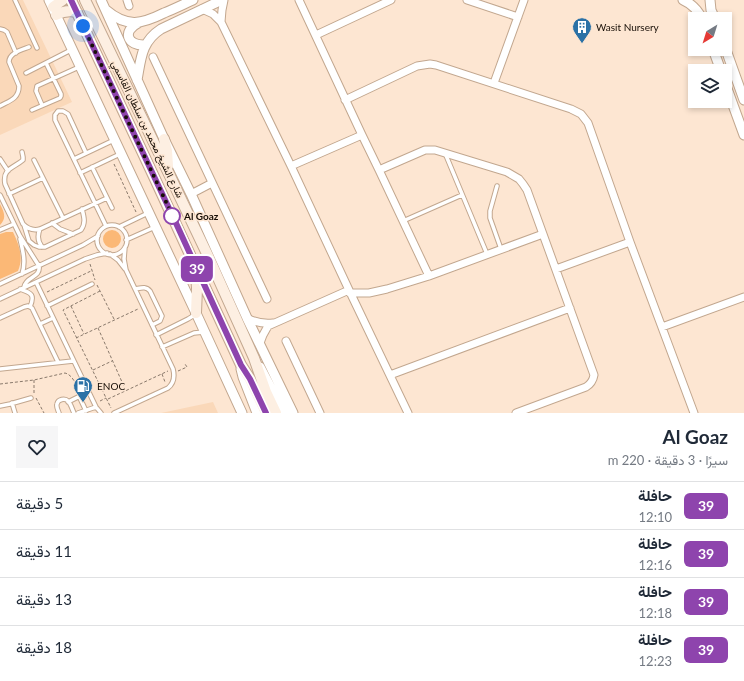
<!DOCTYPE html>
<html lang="ar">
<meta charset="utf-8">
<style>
body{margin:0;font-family:Lato,Vazirmatn,sans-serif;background:#f6f6f7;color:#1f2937;direction:rtl;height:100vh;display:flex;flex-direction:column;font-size:15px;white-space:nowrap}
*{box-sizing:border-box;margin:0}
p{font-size:13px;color:#747a83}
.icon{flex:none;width:22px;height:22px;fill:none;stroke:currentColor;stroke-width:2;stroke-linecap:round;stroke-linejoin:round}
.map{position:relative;height:413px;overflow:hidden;direction:ltr}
.drawer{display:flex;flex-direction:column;background:#fff;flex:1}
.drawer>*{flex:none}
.badge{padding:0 8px;border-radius:6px;font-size:14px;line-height:26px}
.needle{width:26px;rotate:218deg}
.tools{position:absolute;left:688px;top:12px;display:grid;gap:8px}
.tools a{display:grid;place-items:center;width:44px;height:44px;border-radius:0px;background:#fff;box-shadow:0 2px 6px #0003;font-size:20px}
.you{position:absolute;width:20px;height:20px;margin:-10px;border:3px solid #fff;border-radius:50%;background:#1a73e8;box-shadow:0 0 0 6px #1a73e833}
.map>.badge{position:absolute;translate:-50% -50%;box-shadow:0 0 0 2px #fff}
.round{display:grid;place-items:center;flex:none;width:42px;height:42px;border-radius:0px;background:#f6f6f7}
.overview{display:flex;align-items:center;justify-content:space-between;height:68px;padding:0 16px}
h1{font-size:19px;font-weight:700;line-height:30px}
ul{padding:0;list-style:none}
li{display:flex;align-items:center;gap:12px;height:48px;padding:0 16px;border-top:1px solid #e0e1e3}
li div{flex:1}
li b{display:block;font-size:15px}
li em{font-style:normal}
li .badge{min-width:44px;font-weight:700;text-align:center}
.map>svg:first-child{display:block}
.built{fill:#fad8b9}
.green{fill:#fbb876}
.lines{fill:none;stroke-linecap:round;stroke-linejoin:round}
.service-casing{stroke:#c2a78f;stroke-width:5.5}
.minor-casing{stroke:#c2a78f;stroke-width:9}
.tertiary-casing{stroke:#c2a78f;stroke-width:11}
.secondary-casing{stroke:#c2a78f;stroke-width:12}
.path{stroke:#89796b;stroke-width:1;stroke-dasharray:3 2;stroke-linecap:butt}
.service{stroke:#fff;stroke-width:3.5}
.minor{stroke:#fff;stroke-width:7}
.tertiary{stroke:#fff;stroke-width:9}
.secondary{stroke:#fdefe2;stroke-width:10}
.line-casing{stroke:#fff;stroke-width:9}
.line{stroke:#8e44ad;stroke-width:6}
.walk{stroke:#170e06;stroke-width:4;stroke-dasharray:0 7.2}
.stop-dot{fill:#fff;stroke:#8e44ad;stroke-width:2}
.labels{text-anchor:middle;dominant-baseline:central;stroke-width:3;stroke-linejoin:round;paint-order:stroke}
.poi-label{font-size:10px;fill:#170e06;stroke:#fde6d2;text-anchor:start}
.street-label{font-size:10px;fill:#170e06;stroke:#fde6d2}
.stop-label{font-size:10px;font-weight:bold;fill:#170e06;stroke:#fde6d2;text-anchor:start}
</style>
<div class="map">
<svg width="744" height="413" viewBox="0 0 744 413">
<rect width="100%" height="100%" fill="#fde6d2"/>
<path class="built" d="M0,0H23L72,102L0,135Z
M213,402L218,413H161Z"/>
<path class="green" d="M0,204C4,212 7,218 0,225Z
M103 239a9 9 0 1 1 18 0a9 9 0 1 1-18 0Z
M6,232H13C19,245 24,257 18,271L0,279V234Z"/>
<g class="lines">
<defs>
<path id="service" d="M15,0L37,48
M0,29L4,30L7,32L16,53
M26,73L71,50
M42,105L36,91L37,86L79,67
M0,106C9,101 19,99 19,86L9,62C9,53 21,50 29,47
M32,110L60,98L61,96V94L46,63
M22,152L23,157V160C14,168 2,168 5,184L23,224C28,229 33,231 40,229L107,198
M86,153L68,114L63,111H58L55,115V120L106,226
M445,153L487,254
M0,159L8,171
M74,159L114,140
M34,160L63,218
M92,167L112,208
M80,173L120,154
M497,186L490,211V218L501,249
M9,194L43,178
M0,195L20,236L39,266C41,278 26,276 24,287
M403,221L462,195
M52,223L60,229L73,234
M24,225L29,241L34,245L39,247H45L81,230C86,223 84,217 82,209
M97 240a15 15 0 1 1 30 0a15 15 0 1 1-30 0Z
M119,227L148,213
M40,229C37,236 38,242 42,247
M0,230L14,224
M20,239C23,251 26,262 22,274
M126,240L155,227
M110,254L118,260L125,269
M36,282L96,407L101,413
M0,284L83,245L98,236
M20,289C32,293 35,295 30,307
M135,289C141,288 146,286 150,291L162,316L160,321L152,325
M0,299L85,259L97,255L107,253
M47,306L92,284
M0,318L24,307L28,306L32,308L58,362
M40,324L53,318
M156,335L188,319L196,314
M162,347L194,333L204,332
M0,369L73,361
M79,396L86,411
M68,402L88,392
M12,403L15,413
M0,406L10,404L31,398
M59,413C58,410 56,407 57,404C58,399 65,398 68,401C71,404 72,409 74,413
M78,413L96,407
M114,413L168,388C174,383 175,377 173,369L126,270L124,259L125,247"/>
<path id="minor" d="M127,0L129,6
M299,0L362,135L379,170L429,276
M467,0L518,17
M202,9L213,14L221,22L291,166L349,290L408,413
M221,22L222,10L224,0
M316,35L391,0
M153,57L267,299
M494,83L524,0
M345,100L417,66L430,64L436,65L571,109L581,114L588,123L630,242L694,413
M291,166L362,135
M379,170L425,150H435L507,172L519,179L523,184L527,190L594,375C593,381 591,384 586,387L516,413
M191,194L212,183
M556,269L630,242
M350,293H369L387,289L429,276L543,234
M247,318C256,323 263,324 273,323
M662,327L744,297
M286,341L320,413
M260,343L263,335L268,326L349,290
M390,375L570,308"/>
<path id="tertiary" d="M49,0L196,313L242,413
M101,0L164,139L191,194L247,318L293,413
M683,0C692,4 698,10 702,19
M710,0L711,10L715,19
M106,10C127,28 142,24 164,13C174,9 184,4 193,0
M138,23C122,31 127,46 145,45
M725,47L744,100
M713,49L721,71
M137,80C141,59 141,42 161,29L222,0
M725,83L744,135
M260,367L284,413
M241,369L243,377L257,413"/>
<path id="secondary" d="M71,0L155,179L241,365L250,379L266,413
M85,0L169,174L209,258L254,358L266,392L276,413
M53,7L63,0
M56,15C63,11 69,10 77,12
M164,139L167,151L168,166
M196,274L197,288L196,313"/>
</defs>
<use href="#service" class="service-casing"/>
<use href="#minor" class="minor-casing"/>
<use href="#tertiary" class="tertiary-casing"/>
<use href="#secondary" class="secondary-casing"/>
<path class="path" d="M114,164L136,212
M90,264L95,280
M97,285L114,319
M100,291L63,310L111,408
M47,292L91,271
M71,306L84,334
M98,328L126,391
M76,338L138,309
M93,370L112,361
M178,371L187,367L185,364
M162,374L165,382
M34,380V393
M0,384L34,380L65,373C73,375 76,385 79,391
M36,398L44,413
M108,399L168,371
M100,401L106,398"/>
<use href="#service" class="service"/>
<use href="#minor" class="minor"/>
<use href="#tertiary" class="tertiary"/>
<use href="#secondary" class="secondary"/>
</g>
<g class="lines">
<defs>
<path id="line" d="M71,0L175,221L241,365L250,379L266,413"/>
</defs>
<use href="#line" class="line-casing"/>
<use href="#line" class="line"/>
<path class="walk" d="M83,26L175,221L172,216"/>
</g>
<defs>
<symbol id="building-pin" viewBox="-11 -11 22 30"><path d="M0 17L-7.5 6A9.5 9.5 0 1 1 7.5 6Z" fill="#2b71a6" stroke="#fde6d2"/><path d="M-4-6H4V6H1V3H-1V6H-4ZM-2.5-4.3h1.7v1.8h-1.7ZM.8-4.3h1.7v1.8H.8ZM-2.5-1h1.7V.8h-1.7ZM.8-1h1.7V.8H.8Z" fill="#fff"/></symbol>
<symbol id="fuel-pin" viewBox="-11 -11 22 30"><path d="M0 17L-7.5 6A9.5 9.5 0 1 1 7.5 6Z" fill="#2b71a6" stroke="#fde6d2"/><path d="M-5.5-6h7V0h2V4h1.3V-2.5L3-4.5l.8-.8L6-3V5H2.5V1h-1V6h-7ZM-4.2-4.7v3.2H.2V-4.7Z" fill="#fff"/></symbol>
</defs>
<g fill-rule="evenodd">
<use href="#building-pin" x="571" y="16" width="22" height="30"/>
<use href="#fuel-pin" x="72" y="375" width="22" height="30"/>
</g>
<circle class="stop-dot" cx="172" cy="216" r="8"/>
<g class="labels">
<g class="poi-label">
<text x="596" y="27">Wasit Nursery</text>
<text x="97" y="386">ENOC</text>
</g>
<g class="street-label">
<text transform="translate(148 129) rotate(64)">شارع الشيخ محمد بن سلطان القاسمي</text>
</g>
<g class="stop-label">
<text x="184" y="216">Al Goaz</text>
</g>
</g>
</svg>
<div class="tools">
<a><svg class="needle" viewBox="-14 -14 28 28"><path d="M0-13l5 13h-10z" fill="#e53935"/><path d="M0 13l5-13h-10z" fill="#747a83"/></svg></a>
<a><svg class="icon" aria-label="layers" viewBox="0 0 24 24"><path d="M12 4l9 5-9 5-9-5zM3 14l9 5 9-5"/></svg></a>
</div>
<div class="you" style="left:83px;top:26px"></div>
<b class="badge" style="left:197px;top:269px;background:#8e44ad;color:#fff">39</b>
</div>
<section class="drawer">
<div class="overview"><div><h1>Al Goaz</h1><p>سيرًا · 3 دقيقة · 220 m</p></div><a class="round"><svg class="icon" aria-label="heart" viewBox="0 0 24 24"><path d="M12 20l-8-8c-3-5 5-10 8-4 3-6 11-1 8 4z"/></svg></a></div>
<ul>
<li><span class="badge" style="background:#8e44ad;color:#fff">39</span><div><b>حافلة</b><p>12:10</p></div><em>5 دقيقة</em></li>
<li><span class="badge" style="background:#8e44ad;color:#fff">39</span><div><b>حافلة</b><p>12:16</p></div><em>11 دقيقة</em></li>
<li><span class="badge" style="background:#8e44ad;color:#fff">39</span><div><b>حافلة</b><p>12:18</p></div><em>13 دقيقة</em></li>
<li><span class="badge" style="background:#8e44ad;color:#fff">39</span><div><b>حافلة</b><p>12:23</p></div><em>18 دقيقة</em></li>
</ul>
</section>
